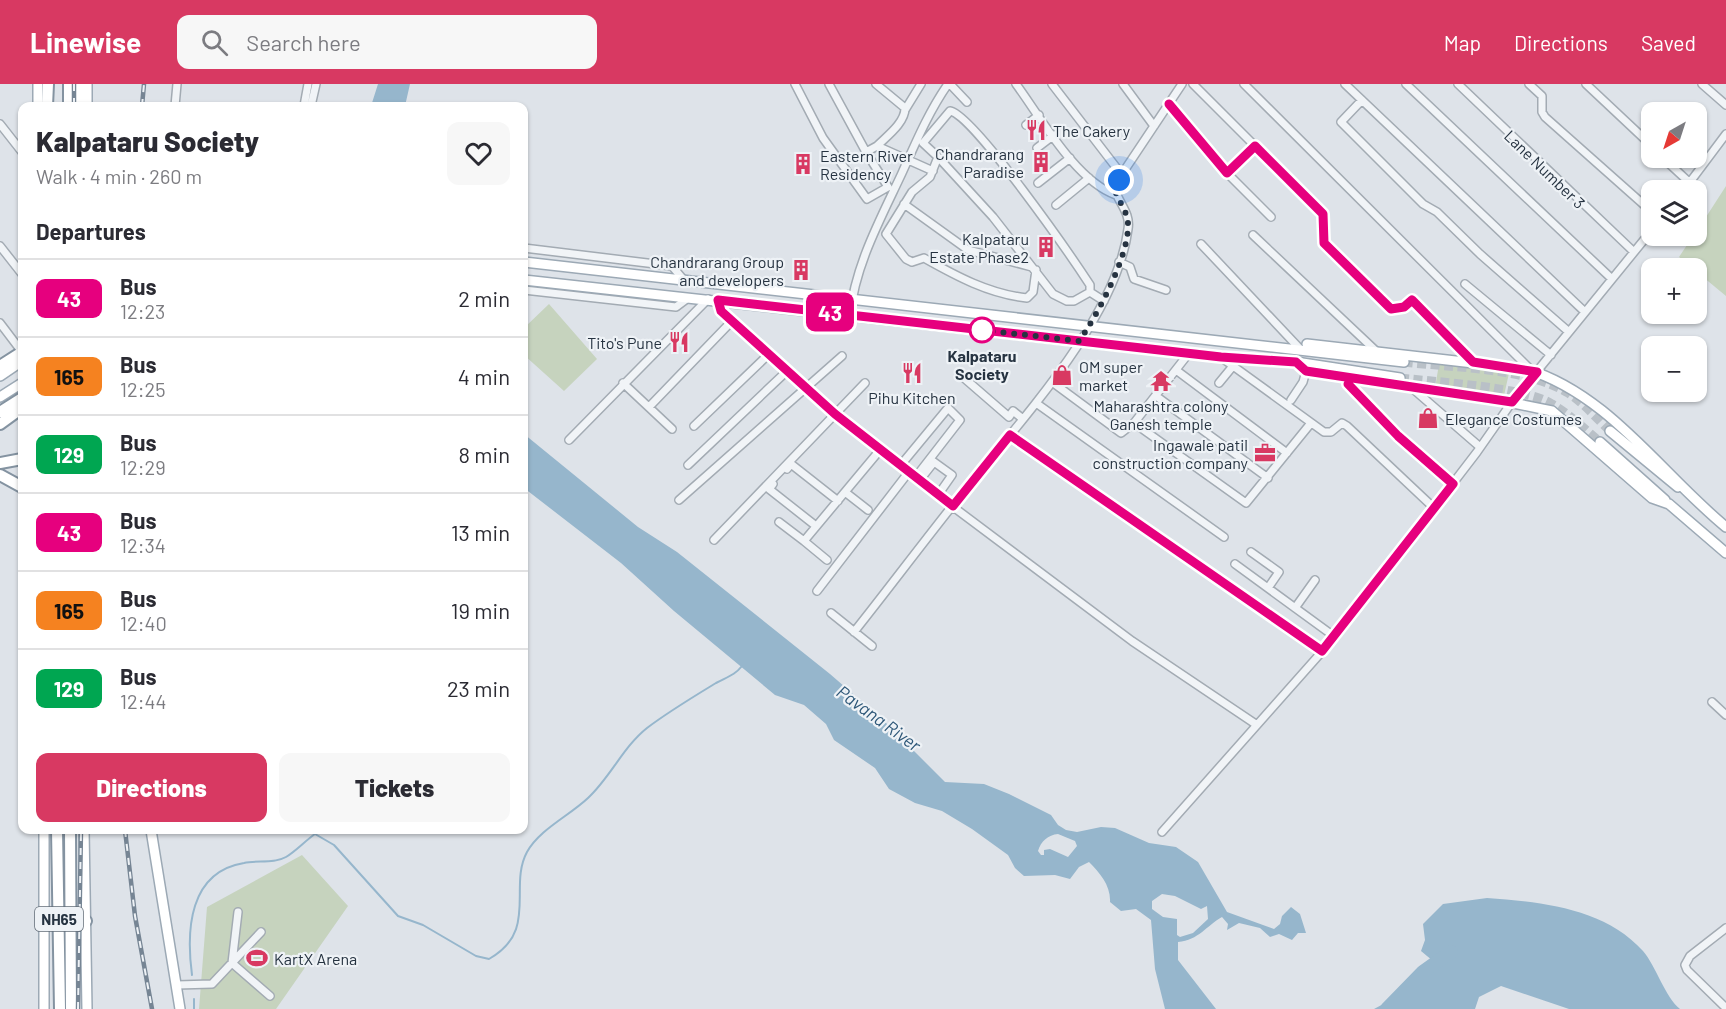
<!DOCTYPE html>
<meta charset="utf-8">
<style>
body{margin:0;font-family:Barlow,sans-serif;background:#f7f7f7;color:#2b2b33;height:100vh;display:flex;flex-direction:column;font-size:22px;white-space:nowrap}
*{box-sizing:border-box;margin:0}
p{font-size:20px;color:#7c7c81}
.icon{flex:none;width:33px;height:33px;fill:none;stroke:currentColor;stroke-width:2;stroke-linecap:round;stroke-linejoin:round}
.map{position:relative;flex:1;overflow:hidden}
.sheet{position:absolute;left:18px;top:18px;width:510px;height:732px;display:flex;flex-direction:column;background:#fff;border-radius:12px;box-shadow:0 2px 4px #0004}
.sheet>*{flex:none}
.badge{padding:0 12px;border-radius:9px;font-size:21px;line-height:39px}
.needle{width:39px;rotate:219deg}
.tools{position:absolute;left:1641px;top:18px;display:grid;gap:12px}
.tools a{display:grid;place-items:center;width:66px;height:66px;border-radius:12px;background:#fff;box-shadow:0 2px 4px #0004;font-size:30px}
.you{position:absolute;width:30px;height:30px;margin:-15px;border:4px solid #fff;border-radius:50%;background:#1a73e8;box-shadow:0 0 0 9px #1a73e833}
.map>.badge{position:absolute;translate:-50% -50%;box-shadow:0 0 0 3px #fff}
h2{padding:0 18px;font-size:22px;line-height:54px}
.round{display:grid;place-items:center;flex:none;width:63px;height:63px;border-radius:12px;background:#f7f7f7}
.overview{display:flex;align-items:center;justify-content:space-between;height:102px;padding:0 18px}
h1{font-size:28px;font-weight:800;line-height:45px}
.primary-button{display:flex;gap:12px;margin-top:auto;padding:12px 18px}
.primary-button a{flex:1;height:69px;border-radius:12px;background:#d83962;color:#fff;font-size:24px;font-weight:800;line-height:69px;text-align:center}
.primary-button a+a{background:#f7f7f7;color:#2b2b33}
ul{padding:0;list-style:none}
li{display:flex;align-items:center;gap:18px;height:78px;padding:0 18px;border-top:2px solid #e1e1e2}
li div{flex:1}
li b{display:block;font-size:22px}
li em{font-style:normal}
li .badge{min-width:66px;font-weight:700;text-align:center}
header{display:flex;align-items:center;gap:36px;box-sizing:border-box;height:84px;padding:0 30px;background:#d83962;color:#fff}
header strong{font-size:28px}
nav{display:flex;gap:33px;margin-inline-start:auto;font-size:21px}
.search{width:420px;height:54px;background:#f7f7f7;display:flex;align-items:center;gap:15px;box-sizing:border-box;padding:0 21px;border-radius:12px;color:#7c7c81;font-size:22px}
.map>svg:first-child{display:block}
.green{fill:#c6d3be}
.water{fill:#96b6cc;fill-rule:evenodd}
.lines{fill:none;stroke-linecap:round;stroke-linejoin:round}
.stream{stroke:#96b6cc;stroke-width:2}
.river{stroke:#96b6cc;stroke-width:14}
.major-tunnel{stroke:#b9c0c7;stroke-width:9;stroke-dasharray:9 4.5;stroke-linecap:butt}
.minor-casing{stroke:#a3abb3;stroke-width:10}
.major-casing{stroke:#9ca9b5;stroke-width:12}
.highway-casing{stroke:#8493a1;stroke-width:14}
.minor{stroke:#f1f4f7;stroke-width:7}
.major{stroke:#fff;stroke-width:9}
.highway{stroke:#fff;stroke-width:10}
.rail-casing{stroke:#768594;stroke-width:4.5}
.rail{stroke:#eef2f6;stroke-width:2;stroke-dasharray:7;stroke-linecap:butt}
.line-casing{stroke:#fff;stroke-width:14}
.line{stroke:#e6007e;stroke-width:9}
.walk{stroke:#263341;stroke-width:6;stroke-dasharray:0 10.8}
.stop-dot{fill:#fff;stroke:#e6007e;stroke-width:3}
.labels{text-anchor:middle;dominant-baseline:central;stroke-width:4.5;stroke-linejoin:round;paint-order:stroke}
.shield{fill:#eef2f6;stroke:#626c77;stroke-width:1.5}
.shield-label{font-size:15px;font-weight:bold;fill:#263341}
.poi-label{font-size:16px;fill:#263341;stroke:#eef2f6;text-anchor:start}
.street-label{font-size:16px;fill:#263341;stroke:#eef2f6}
.stop-label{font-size:16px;font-weight:bold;fill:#263341;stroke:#eef2f6}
.water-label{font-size:18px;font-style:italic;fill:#2d5778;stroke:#eef2f6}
</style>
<header>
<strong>Linewise</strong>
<div class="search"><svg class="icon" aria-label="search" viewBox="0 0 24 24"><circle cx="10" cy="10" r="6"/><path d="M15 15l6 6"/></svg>Search here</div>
<nav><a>Map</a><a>Directions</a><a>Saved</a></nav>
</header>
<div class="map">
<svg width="1726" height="925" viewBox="0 0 1726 925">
<rect width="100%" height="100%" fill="#dee3e9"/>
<path class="green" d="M1726,102V212L1697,188L1696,184H1693L1679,173L1693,152H1696L1697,147Z
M549,220L597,275L564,307L524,271V244Z
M1439,280L1509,289L1503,316L1435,304Z
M302,771L348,822L276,925H199L207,823Z"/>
<path class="water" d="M378,0H410L405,22H371Z
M524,350L638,443L677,468L830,590L882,635L945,698L984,700L1009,710L1051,731L1058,741L1066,746L1077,748L1101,743L1115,744L1149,759L1176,763L1198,778L1227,828L1274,845L1280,840L1282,832L1291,823L1300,830L1306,849H1298L1292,856L1279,850L1270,853L1260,844L1239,839L1227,846L1228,840L1222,833C1206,842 1199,856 1178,858V876L1216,925H1165L1155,885L1151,836L1136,825L1121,827L1110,818C1111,802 1100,789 1089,778L1079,783L1070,795L1055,791L1024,792L1015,784L1008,771L972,745L942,727L915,719L889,705L875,684L834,656L826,640L804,621L775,611L674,527L621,479L524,404ZM1058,750L1075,757L1077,762L1068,773L1050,765L1044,766V771H1041L1038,767C1041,757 1048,751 1058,750ZM1162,810L1175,812L1201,825L1207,822L1208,835L1193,849L1180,853L1177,851V835L1163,833L1152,825V817Z
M1487,814C1541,818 1604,824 1643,867C1656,882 1665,913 1680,925H1569L1501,902L1479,913L1475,925H1374L1415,903L1439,882L1421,867L1425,856L1423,840L1443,820Z"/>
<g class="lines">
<path class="stream" d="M192,891C186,846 189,788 244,779C257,776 274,780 286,773C296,767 305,757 315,750L334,761L398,832L423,841L476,872L489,875C539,847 508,803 527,768C540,745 569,732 588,714C610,694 623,663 647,644C668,628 693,613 716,599C727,593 735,591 742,582
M194,915V925"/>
<path class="river" d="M1387,925L1423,888L1451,868"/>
<path class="major-tunnel" d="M1404,278C1453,284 1525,283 1568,309C1584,319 1597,335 1610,347
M1400,294C1436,298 1525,303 1552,320C1569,330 1585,345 1600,358"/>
<defs>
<path id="minor" d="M795,0L823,54L867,115L888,103L866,68
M829,0L866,68L877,62
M876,0L905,24C905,39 887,52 877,62L933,87
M950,0L967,18
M1016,0C1041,34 1076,97 1116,111
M1052,0L1122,91
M1123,0L1154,42
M1193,0L1323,130C1327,141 1319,154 1327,163L1391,225L1404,223L1412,216L1473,278
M1244,0L1531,286
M1345,0L1585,228
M1406,0L1612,195
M1458,0L1634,168
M1529,0L1542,12V28L1545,33L1652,128
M1586,0L1652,62
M1702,0L1726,21
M1362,16L1341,38L1423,120L1437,128L1480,170L1569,248
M1169,20L1227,89L1271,133
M175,22L177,0
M304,22L308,0
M311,22L316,0
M905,26L921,0
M0,40L22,68
M1026,41L1039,31
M1037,64L1054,51
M938,73L993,133L1032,183
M1663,74L1690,99
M1227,89L1255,62
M1038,99L1070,74
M1684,106L1726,50
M904,120L968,166L1032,183L1053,210L1067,217H1074L1090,208
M1056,121L1089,94
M1253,151L1376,267
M1201,160L1301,266
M0,162L22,190
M524,164L672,182L682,194
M1119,178L1130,183L1134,195L1166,206
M1036,186L1033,208L1027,214C989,210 956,192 924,174L912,178L906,175L886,150L912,108L930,93L938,73L923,59L950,27C973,30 1073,175 1090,201V208L1104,217
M1465,200L1551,271
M524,206L676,223L688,214
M718,216L723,231L731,238L835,330L908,389L1132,557L1257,641
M850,231C855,181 881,134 902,89C916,58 928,29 948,0
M0,239L22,268
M1222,274L1324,348H1331L1342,339L1347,342L1434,424
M1176,286L1287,369
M1345,293L1359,314L1453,400
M964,294L1009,333L1013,327L1023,335
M1052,298L1121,349L1134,339L1189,269
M623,299L672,345
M1219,299L1233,282
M1412,304L1480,363
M1156,312L1268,394
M1291,316L1303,298L1306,287
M1036,319L1224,453
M649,323L731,238
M1134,339L1246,419L1311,339
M694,342L769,270
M1010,351L1319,566L1324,565
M569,356L708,215
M688,381L788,286
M900,382L948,324L960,336L915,394
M787,385L791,380L838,417
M919,397L934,378L952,391L938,411
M773,400L769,405L816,442
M845,408L868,426
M679,416L842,272
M779,438L804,457
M714,456L865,299
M1251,468L1279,488L1268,504
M827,476L804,457L880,366
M1235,480L1335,553
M817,507L908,389
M1295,524L1315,496
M831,529L872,562
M854,548C893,499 930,449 969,401C1024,333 1117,232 1128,145C1131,128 1117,118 1114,102L1182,0
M1712,618L1726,631
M1162,748L1335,553L1477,368L1512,318L1652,146
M238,828L232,879L270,912
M1726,844L1690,872L1685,881L1687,886L1726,924
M177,901L212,900L261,848"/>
<path id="major" d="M38,0V22
M79,0V22
M87,0V22
M524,178L1404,278
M524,196L1221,273L1296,278L1400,294
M1307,260L1526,285C1609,310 1661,390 1726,443
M1297,279L1306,287L1489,314L1552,327L1652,414L1669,420L1726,469
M0,292L22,277
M0,313L22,299
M1610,347L1678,403
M1600,358L1665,416
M44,746V925
M84,746L87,925
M151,746L180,925"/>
<path id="highway" d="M47,22L48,0
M69,22V0
M0,282L22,268
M0,328L22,314
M0,340L22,324
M0,379L22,375
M0,391L22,403
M57,746L60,925
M70,746L71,925
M71,838L86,837"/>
</defs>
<use href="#minor" class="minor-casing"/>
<use href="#major" class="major-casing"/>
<use href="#highway" class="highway-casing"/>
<use href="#minor" class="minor"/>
<use href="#major" class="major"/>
<use href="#highway" class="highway"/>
<defs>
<path id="rail" d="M74,0V22
M142,22L144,0
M125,746L135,832L152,925
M78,925L81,746"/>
</defs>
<use href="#rail" class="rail-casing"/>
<use href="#rail" class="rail"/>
</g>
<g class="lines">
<defs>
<path id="line" d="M1169,20L1227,89L1255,62L1323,130L1324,159L1391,225L1404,223L1412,216L1473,278L1537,288L1512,318L1306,287L1296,278L1221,273L718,216L721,227L835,330L953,422L1010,351L1322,567L1453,400L1398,352L1348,300"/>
</defs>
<use href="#line" class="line-casing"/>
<use href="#line" class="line"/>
<path class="walk" d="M982,246L1079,257C1097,232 1129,172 1128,141C1128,126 1117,117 1114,102L1119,96"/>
</g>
<defs>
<symbol id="restaurant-bare" viewBox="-9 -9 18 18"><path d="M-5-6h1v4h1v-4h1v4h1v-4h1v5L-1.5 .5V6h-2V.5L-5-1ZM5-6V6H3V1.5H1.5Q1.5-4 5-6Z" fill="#d83962" stroke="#eef2f6" stroke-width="2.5" paint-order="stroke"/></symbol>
<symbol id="building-bare" viewBox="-9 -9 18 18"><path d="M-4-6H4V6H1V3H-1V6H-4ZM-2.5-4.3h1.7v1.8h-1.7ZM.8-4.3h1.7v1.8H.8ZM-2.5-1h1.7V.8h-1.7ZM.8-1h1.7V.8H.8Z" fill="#d83962" stroke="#eef2f6" stroke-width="2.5" paint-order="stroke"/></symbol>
<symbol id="shop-bare" viewBox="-9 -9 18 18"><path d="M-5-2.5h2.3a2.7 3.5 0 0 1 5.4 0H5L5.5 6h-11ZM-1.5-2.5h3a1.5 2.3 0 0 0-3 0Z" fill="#d83962" stroke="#eef2f6" stroke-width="2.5" paint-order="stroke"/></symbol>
<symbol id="temple-bare" viewBox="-9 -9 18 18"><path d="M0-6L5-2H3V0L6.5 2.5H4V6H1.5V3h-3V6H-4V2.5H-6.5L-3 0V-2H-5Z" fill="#d83962" stroke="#eef2f6" stroke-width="2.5" paint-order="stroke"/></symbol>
<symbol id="office-bare" viewBox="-9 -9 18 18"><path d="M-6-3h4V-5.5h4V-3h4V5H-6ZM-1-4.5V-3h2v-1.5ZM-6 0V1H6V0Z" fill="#d83962" stroke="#eef2f6" stroke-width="2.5" paint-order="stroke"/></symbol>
<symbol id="stadium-bare" viewBox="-9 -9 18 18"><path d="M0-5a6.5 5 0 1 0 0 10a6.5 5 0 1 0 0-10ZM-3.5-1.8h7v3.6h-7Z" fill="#d83962" stroke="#eef2f6" stroke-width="2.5" paint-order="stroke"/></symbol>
</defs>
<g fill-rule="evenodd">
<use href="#restaurant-bare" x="1021" y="31" width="30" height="30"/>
<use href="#building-bare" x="1026" y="63" width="30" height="30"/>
<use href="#building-bare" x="788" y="65" width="30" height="30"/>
<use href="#building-bare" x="1031" y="148" width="30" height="30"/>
<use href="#building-bare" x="786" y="171" width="30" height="30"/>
<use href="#restaurant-bare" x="664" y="243" width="30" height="30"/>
<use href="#restaurant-bare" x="897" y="274" width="30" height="30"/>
<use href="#shop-bare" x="1047" y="276" width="30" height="30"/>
<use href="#temple-bare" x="1146" y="282" width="30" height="30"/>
<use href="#shop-bare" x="1413" y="319" width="30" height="30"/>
<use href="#office-bare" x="1250" y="354" width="30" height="30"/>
<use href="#stadium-bare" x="242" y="859" width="30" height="30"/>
</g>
<circle class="stop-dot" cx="982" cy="246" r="12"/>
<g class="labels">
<rect class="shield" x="35" y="823" width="48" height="24" rx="4.5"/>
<g class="shield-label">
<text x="59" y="835">NH65</text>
</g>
<g class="poi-label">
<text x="1053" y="46">The Cakery</text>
<text x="1024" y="69" text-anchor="end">Chandrarang<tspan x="1024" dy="18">Paradise</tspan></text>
<text x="820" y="71">Eastern River<tspan x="820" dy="18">Residency</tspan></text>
<text x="1029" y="154" text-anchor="end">Kalpataru<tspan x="1029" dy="18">Estate Phase2</tspan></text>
<text x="784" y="177" text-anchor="end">Chandrarang Group<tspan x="784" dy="18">and developers</tspan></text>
<text x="662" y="258" text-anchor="end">Tito's Pune</text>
<text x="1079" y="282">OM super<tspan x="1079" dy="18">market</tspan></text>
<text x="912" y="313" text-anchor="middle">Pihu Kitchen</text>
<text x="1161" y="321" text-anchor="middle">Maharashtra colony<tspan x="1161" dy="18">Ganesh temple</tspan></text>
<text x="1445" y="334">Elegance Costumes</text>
<text x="1248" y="360" text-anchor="end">Ingawale patil<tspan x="1248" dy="18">construction company</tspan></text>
<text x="274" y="874">KartX Arena</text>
</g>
<g class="street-label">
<text transform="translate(1545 85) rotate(44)">Lane Number 3</text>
</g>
<g class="stop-label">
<text x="982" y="271">Kalpataru<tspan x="982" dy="18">Society</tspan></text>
</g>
<g class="water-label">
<text transform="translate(879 634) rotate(36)">Pavana River</text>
</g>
</g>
</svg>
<div class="tools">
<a><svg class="needle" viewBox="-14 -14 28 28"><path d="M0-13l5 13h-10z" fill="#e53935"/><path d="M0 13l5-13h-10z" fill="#7c7c81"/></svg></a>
<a><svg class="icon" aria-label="layers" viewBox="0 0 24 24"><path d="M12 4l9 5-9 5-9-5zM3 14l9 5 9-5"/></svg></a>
<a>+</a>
<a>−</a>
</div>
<div class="you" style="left:1119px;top:96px"></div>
<b class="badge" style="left:830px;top:228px;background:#e6007e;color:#fff">43</b>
<section class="sheet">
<div class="overview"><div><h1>Kalpataru Society</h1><p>Walk · 4 min · 260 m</p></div><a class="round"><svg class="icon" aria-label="heart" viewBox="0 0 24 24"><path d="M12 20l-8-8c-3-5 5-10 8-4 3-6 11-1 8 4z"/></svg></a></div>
<h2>Departures</h2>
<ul>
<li><span class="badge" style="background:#e6007e;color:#fff">43</span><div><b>Bus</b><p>12:23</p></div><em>2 min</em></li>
<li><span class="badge" style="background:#f58220;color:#111">165</span><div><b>Bus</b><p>12:25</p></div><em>4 min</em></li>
<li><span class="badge" style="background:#00a651;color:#fff">129</span><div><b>Bus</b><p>12:29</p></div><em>8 min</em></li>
<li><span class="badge" style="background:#e6007e;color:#fff">43</span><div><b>Bus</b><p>12:34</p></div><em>13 min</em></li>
<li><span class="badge" style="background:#f58220;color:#111">165</span><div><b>Bus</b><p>12:40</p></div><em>19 min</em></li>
<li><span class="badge" style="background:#00a651;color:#fff">129</span><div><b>Bus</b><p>12:44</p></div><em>23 min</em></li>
</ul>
<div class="primary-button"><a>Directions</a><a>Tickets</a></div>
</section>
</div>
